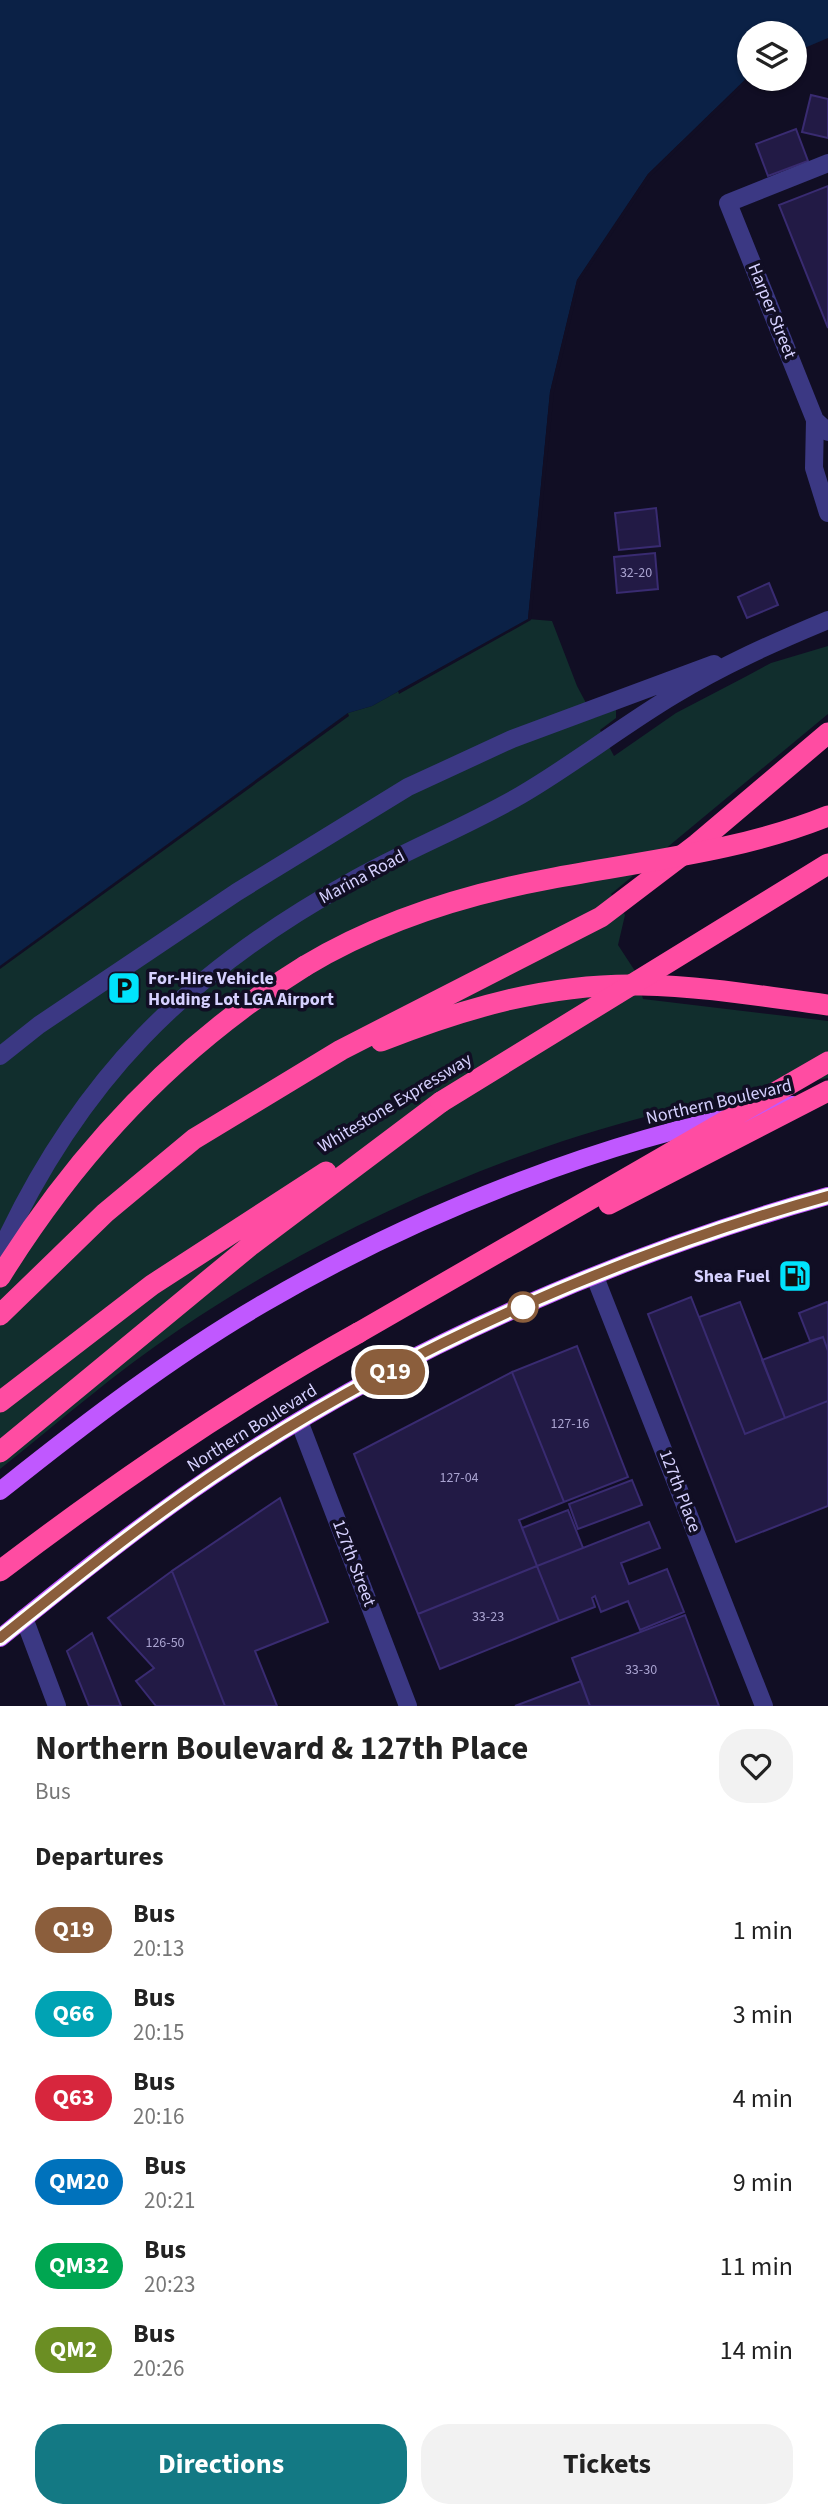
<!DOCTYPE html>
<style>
body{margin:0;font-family:"Source Sans 3",sans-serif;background:#f2f2f2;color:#222;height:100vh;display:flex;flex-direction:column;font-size:26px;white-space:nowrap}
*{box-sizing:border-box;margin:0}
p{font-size:23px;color:#767676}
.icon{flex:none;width:38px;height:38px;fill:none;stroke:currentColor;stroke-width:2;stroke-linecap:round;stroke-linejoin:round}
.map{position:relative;height:1706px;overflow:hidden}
.drawer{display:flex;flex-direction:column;background:#fff;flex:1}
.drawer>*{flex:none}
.badge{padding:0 14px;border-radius:23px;font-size:24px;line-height:46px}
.fabs{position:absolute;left:737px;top:21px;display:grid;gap:14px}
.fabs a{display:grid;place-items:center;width:70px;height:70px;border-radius:50%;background:#fff;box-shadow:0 2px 5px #0004;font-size:35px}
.map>.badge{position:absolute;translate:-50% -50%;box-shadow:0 0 0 4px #fff}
h2{padding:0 35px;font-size:26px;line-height:63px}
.round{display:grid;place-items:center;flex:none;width:74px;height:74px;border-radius:28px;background:#f2f2f2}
.headline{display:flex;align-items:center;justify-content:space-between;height:119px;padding:0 35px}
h1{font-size:33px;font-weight:700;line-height:52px}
.primary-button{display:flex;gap:14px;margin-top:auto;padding:14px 35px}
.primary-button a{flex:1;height:80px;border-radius:28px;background:#137984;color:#fff;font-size:28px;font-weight:700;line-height:80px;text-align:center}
.primary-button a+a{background:#f2f2f2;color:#222}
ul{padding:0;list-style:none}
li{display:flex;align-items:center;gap:21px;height:84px;padding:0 35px}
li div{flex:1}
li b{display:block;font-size:26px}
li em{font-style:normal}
li .badge{min-width:77px;font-weight:700;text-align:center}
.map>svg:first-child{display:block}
.green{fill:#112e2d}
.water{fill:#0b2146}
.pier{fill:#110e24}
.building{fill:#221a45;stroke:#392b71;stroke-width:2}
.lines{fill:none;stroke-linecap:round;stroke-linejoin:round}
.minor{stroke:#3b3883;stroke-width:18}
.major{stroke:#c058ff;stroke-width:18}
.highway{stroke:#ff4ca2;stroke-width:21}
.highway-bridge{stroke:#ff4ca2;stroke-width:21}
.line-casing{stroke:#fff;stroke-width:16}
.line{stroke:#8b5e3c;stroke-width:10}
.stop-dot{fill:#fff;stroke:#8b5e3c;stroke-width:3.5}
.labels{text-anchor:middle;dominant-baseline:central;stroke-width:7;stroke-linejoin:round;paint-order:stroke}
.number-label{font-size:14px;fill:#a9a3d0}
.street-label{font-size:18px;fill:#d6d1ff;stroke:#110e24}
.poi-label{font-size:18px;font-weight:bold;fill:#d6d1ff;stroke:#110e24;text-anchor:start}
</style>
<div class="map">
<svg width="828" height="1706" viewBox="0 0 828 1706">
<rect width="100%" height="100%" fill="#110e24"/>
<path class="green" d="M528,619L552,621L577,686L594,718L616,709V718L600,730L614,756L676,713L745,677L771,663L828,646V714L611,894L625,915L618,945L635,971L643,999L828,1021V1078C769,1089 710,1100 652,1115C491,1156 317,1236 180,1329C117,1371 59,1422 0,1469V966L348,713L372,706Z"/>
<path class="water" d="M0,0H828V38L795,52L794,33H749V76L648,174L577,280L550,392L528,619L372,706L348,713L0,966Z"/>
<path class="pier" d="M749,76L751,79L651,176L580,281L554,392L531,620L399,694L398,691L528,619L550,392L577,280L648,174Z
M348,713L349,716L0,969V966Z"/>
<path class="building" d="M811,95L828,99V138L802,132Z
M796,129L808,161L768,176L756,144Z
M828,186V328L779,205Z
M656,508L660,546L619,550L615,513Z
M655,553L658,589L617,593L614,557Z
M769,583L778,605L747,618L738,597Z
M691,1297L745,1434L828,1401V1506L736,1542L648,1314Z
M740,1302L785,1418L745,1434L699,1317Z
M827,1302L828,1304V1351L823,1337L810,1341L799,1313Z
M823,1337L828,1351V1401L785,1418L762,1360Z
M577,1346L628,1477L564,1502L512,1372Z
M512,1372L564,1502L519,1520L537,1566L418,1614L354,1454Z
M632,1480L642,1505L578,1529L569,1504Z
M280,1498L328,1622L255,1651L277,1706H225L172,1571Z
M568,1510L583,1548L537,1566L522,1528Z
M649,1522L660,1548L621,1563L629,1584L667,1569L684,1612L640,1630L628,1601L601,1612L595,1596L592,1598L595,1607L559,1621L537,1566Z
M537,1566L559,1621L440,1669L418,1614Z
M172,1571L225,1706H156L136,1681L154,1668L108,1618Z
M685,1615L719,1706H590L572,1658Z
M92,1633L121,1706H89L67,1651Z
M581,1681L590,1706H515Z"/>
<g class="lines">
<path class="minor" d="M828,163L728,203L815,420L828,432
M815,420L814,468L828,513
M0,1056L39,1025L237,892L408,787L512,739L714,664
M0,1252C79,1080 185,974 350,882C406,850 466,827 521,795C574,764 622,726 674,695C723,665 775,642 828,620
M595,1277L764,1706
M299,1421L408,1706
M24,1618L57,1706"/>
<path class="major" d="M0,1491C84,1424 171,1357 264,1303C418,1213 616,1134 793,1105
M0,1638C75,1577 151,1516 232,1463C407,1347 626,1252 828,1196"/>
<path class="highway" d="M381,1041C465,1008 550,983 641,985C704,986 766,997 828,1005
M0,1277C78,1151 179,1044 305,966
M0,1315L105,1213L194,1139L341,1050L601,917L697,844L828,733
M0,1402L152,1285L326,1172
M0,1452L251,1245L441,1102
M0,1571C114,1484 232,1403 358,1333"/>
<path class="highway-bridge" d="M305,966C380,921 463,895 549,879C642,861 739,852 828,816
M441,1102L828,864
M609,1204L828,1091
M358,1333L828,1062"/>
</g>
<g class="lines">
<defs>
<path id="line" d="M0,1638C76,1577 151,1516 232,1463C407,1347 626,1252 828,1196"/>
</defs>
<use href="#line" class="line-casing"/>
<use href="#line" class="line"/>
</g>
<defs>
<symbol id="parking-square" viewBox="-11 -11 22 22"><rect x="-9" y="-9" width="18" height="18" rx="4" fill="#00e3fc" stroke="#110e24"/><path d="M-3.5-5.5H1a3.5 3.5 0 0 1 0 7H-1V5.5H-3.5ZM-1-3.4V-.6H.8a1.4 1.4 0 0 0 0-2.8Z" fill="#111"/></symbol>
<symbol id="fuel-square" viewBox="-11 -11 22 22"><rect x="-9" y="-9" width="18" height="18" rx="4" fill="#00e3fc" stroke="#110e24"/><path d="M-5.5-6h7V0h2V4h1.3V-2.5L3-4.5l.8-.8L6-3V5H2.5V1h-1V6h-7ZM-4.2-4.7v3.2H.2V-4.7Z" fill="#111"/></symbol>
</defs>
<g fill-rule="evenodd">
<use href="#parking-square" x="105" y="969" width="38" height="38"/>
<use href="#fuel-square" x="776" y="1257" width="38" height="38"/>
</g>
<circle class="stop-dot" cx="523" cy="1307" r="14"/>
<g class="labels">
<g class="number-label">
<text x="636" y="573">32-20</text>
<text x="570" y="1424">127-16</text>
<text x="459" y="1478">127-04</text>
<text x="488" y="1617">33-23</text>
<text x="165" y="1643">126-50</text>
<text x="641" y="1670">33-30</text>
</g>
<g class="street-label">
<text transform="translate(772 311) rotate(68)">Harper Street</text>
<text transform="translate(362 877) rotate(-28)">Marina Road</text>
<text transform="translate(719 1102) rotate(-13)">Northern Boulevard</text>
<text transform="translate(395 1103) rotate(-31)">Whitestone Expressway</text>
<text transform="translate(252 1428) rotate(-32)">Northern Boulevard</text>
<text transform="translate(680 1491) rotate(69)">127th Place</text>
<text transform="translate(354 1563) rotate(69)">127th Street</text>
</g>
<g class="poi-label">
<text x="148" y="978">For-Hire Vehicle<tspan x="148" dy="21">Holding Lot LGA Airport</tspan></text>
<text x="770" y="1276" text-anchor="end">Shea Fuel</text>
</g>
</g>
</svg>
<div class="fabs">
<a><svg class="icon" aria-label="layers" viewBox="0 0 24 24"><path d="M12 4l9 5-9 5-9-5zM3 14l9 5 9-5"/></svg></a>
</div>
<b class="badge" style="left:390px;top:1372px;background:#8b5e3c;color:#fff">Q19</b>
</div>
<section class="drawer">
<div class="headline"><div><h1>Northern Boulevard &amp; 127th Place</h1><p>Bus</p></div><a class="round"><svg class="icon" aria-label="heart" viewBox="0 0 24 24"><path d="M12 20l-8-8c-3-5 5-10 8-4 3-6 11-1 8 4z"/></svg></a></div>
<h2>Departures</h2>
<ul>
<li><span class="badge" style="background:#8b5e3c;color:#fff">Q19</span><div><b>Bus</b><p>20:13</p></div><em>1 min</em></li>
<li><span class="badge" style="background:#00a3b4;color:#fff">Q66</span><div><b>Bus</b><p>20:15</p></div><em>3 min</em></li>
<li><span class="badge" style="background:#d7263d;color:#fff">Q63</span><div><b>Bus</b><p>20:16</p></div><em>4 min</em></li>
<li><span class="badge" style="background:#0072bc;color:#fff">QM20</span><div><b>Bus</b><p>20:21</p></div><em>9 min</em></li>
<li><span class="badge" style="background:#00a651;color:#fff">QM32</span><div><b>Bus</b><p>20:23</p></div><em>11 min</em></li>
<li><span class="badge" style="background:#6b8e23;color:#fff">QM2</span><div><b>Bus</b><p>20:26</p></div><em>14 min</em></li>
</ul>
<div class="primary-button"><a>Directions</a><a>Tickets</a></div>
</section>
